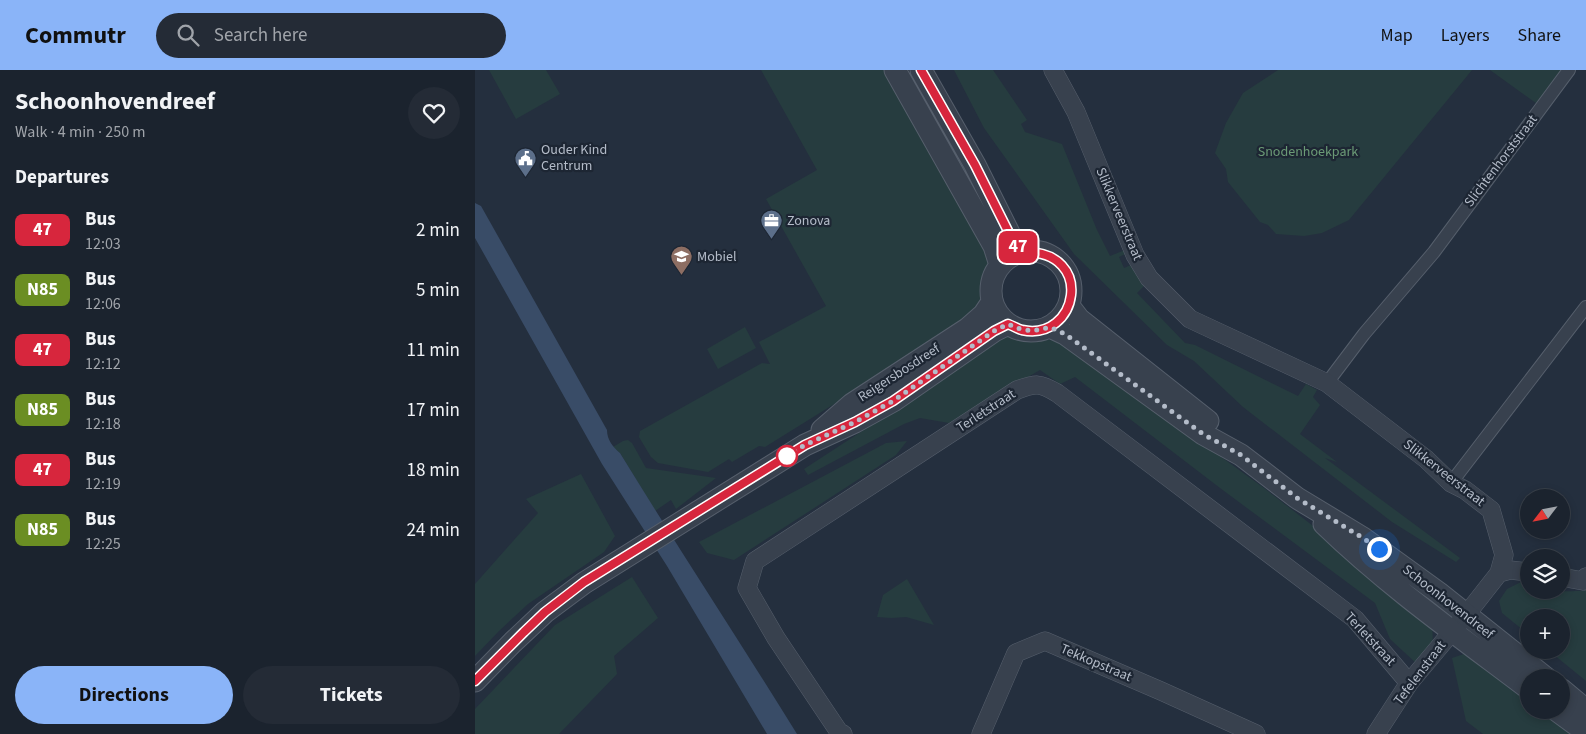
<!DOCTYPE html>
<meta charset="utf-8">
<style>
body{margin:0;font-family:"Source Sans 3",sans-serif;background:#242b36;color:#f1f3f6;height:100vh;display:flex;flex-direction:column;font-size:19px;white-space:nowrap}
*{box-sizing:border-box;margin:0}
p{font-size:16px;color:#a0a4aa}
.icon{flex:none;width:28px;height:28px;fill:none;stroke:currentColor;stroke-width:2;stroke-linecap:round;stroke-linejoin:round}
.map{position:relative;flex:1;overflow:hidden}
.panel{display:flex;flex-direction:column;background:#1b232e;width:475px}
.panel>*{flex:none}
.badge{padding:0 10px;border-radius:8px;font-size:18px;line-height:32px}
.needle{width:32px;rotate:238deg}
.buttons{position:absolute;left:1045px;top:419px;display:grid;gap:10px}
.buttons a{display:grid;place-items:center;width:50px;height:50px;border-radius:50%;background:#1b232e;box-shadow:0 2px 8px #0003,0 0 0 1px #39404a;font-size:25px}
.you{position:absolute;width:25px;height:25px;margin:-12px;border:4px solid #fff;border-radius:50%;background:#1a73e8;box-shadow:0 0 0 8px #1a73e833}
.map>.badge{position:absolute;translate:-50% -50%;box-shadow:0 0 0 2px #fff}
h2{padding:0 15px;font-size:19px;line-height:45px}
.round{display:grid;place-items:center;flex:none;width:52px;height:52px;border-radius:26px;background:#242b36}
.head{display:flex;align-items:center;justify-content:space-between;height:85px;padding:0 15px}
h1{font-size:24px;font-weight:700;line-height:38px}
.cta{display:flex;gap:10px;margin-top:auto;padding:10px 15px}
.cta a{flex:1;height:58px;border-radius:30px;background:#8ab4f8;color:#111;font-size:20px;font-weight:700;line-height:58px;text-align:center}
.cta a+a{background:#242b36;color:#f1f3f6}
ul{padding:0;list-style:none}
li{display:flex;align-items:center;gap:15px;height:60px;padding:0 15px}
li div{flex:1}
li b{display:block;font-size:19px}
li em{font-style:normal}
li .badge{min-width:55px;font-weight:700;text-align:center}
header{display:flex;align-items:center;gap:30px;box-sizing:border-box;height:70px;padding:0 25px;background:#8ab4f8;color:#111}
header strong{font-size:24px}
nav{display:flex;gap:28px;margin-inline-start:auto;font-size:18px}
.search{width:350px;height:45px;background:#242b36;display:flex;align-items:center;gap:12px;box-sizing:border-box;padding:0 18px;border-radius:28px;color:#a0a4aa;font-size:19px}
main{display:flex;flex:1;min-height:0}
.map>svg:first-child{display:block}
.green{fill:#263c3f}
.water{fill:#394c67}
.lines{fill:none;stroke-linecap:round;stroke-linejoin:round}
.pedestrian-casing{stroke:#565f6c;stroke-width:14}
.minor-casing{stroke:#565f6c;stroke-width:19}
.tertiary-casing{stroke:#565f6c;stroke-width:23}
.pedestrian{stroke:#38414e;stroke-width:12}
.minor{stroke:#38414e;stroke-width:18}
.tertiary{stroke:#38414e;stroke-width:21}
.line-casing{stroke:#fff;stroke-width:11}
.line{stroke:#d7263d;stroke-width:8}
.walk{stroke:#b4bcc9;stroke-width:5;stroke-dasharray:0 9}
.stop-dot{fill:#fff;stroke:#d7263d;stroke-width:2.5}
.labels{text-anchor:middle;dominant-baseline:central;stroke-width:4.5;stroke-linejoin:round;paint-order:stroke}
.poi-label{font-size:14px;fill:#b4bcc9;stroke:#1d2633;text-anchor:start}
.park-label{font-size:14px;fill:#6b9a76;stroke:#1d2633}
.street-label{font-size:14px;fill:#b4bcc9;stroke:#1d2633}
</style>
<header>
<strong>Commutr</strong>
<div class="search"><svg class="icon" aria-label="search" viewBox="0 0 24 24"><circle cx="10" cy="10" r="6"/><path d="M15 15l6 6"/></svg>Search here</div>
<nav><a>Map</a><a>Layers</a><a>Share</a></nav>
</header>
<main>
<section class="panel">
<div class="head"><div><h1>Schoonhovendreef</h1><p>Walk · 4 min · 250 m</p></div><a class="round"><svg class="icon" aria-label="heart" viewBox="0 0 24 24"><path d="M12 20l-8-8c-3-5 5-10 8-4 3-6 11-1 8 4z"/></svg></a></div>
<h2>Departures</h2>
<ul>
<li><span class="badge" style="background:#d7263d;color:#fff">47</span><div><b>Bus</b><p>12:03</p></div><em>2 min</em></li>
<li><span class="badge" style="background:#6b8e23;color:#fff">N85</span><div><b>Bus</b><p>12:06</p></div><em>5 min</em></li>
<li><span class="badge" style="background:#d7263d;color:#fff">47</span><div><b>Bus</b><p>12:12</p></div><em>11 min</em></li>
<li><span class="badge" style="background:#6b8e23;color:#fff">N85</span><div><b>Bus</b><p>12:18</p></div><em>17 min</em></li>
<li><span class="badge" style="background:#d7263d;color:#fff">47</span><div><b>Bus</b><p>12:19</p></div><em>18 min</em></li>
<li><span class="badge" style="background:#6b8e23;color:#fff">N85</span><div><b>Bus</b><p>12:25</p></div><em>24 min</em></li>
</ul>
<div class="cta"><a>Directions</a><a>Tickets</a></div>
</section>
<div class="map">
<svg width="1111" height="664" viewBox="0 0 1111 664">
<rect width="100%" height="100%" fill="#242f3e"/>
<path class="green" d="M14,0H71L85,24L41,49Z
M286,0H412L485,125L514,191L504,233L488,252L446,280L290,377L284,376L257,392L254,389L233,402L183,393L176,387L164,367L165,361L287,293L295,294L284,272L351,236L291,129L342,100Z
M479,0H518L552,50L546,54L550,62L587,74L622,160L635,186L650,180L652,183L644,187L649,198L656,195L661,204L671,214L662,223L710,273L720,275L823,326L831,314L842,320L838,327L845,335L825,364L862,392L850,388L985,488L981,492L917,452L768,337L719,291L692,275L599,184L509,58Z
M803,0H997L874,150L847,163L829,166L801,164L793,155L785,152L753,112L751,99L740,83L751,53L768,23Z
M1015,0H1090L1065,36Z
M270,257L281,278L243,299L232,279Z
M526,262L560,269L586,271L789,418L957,548L958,577L942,594L915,569L900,533L745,418L600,307L585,314L565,300L474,353L445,348L429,354L333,405L329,399L415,343Z
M153,370L157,373L171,398L241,408L201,439L196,430L180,441L145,383L138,377L148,371Z
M432,371L421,385L259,490L232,483L224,472L411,373Z
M106,404L140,466L129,482L53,534L24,561L0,586V514L63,443L51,429Z
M157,507L183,548L139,586L142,604L84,664H0V639L80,555Z
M432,509L459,555L431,547L416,548L402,547L408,525Z
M1046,512L1054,514V520C1073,520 1091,523 1111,520V611L1073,580H1086V548H1054V565L1027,543L1024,531L1032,519Z
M995,582L1054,626V640H1072L1105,664H1008L991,651L977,588Z"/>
<path class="water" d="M0,133L6,136L132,360C132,370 138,377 145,383C203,478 264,570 322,664H292L192,496L127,394L0,168Z"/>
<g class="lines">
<defs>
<path id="pedestrian" d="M852,313L889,264L959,182L1094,0
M976,413L1111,237"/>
<path id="minor" d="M578,0L601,42L660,185L674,208L715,249L852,313L951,389L976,413L990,420L1016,440L1029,485L1024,503L991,545L934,613L901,664
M1024,503L1035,500L1054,502
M1086,507L1108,511L1111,507
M368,664L364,662L301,568L272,518L280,491L542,320C561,313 565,313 582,323L880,549L934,613
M506,664L541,583L570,571L686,621L781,664"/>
<path id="tertiary" d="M420,0L519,176L525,195
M446,0L500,95L537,169L549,182
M516 221a40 40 0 1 1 80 0a40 40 0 1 1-80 0Z
M594,236L604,249L733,351
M575,257L590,264L728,364L766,385L822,428L888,468L964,523L1071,608
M347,360L377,334L492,259L509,244L517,232
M849,454C912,515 984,566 1054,619
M0,611L38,572L70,542L109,513L330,375L380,352L418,331L519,261L533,254
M1086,619L1111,640
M1081,640L1111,662"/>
</defs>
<use href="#pedestrian" class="pedestrian-casing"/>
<use href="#minor" class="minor-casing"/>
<use href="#tertiary" class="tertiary-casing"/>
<use href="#pedestrian" class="pedestrian"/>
<use href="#minor" class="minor"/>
<use href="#tertiary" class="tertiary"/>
</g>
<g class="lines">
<defs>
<path id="line" d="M0,611L49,562L70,542L109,512L330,375L380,352L418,331L519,261L533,254C538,256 543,259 547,260C603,272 621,181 549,182L537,169L500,95L446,0"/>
</defs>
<use href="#line" class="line-casing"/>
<use href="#line" class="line"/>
<path class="walk" d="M312,386L330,375L380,352L418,331L519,261L533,254C550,262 557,262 575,257L590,264L728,364L766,385L822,428L888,468L904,479"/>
</g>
<defs>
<symbol id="civic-pin" viewBox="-11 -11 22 30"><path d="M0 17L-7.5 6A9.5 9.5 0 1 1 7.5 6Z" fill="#5c6f8a" stroke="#1d2633"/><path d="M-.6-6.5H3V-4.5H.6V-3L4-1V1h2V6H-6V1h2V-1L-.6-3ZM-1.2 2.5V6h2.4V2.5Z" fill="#fff"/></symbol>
<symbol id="office-pin" viewBox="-11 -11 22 30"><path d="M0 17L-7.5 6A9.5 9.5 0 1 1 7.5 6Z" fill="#5c6f8a" stroke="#1d2633"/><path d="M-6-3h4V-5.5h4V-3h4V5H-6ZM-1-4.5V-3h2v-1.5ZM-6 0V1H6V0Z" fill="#fff"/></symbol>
<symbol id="school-pin" viewBox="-11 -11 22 30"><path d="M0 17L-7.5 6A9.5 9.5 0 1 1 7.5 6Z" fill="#8d6e63" stroke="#1d2633"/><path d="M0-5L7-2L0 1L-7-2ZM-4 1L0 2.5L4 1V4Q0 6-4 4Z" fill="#fff"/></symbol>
</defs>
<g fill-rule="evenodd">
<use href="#civic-pin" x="38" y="76" width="25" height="34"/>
<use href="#office-pin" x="284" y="138" width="25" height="34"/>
<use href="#school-pin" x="194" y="174" width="25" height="34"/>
</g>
<circle class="stop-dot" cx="312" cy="386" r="10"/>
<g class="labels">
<g class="poi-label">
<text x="66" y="80">Ouder Kind<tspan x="66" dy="16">Centrum</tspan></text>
<text x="312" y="151">Zonova</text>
<text x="222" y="187">Mobiel</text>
</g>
<g class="park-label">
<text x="833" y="82">Snodenhoekpark</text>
</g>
<g class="street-label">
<text transform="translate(1026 91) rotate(-53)">Slichtenhorststraat</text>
<text transform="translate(644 144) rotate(67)">Slikkerveerstraat</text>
<text transform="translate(424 303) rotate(-33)">Reigersbosdreef</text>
<text transform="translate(511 341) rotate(-33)">Terletstraat</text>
<text transform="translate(969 403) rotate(38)">Slikkerveerstraat</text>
<text transform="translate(973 532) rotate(38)">Schoonhovendreef</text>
<text transform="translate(895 569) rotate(47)">Terletstraat</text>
<text transform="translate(621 593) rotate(23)">Tekkopstraat</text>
<text transform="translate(945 603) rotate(-53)">Tefelenstraat</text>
</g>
</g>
</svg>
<div class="buttons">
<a><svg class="needle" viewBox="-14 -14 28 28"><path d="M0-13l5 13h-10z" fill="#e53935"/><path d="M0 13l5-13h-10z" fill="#a0a4aa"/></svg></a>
<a><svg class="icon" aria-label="layers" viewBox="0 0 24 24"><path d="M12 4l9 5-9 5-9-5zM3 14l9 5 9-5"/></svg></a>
<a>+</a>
<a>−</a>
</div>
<div class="you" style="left:904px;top:479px"></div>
<b class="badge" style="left:543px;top:177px;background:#d7263d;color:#fff">47</b>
</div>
</main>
